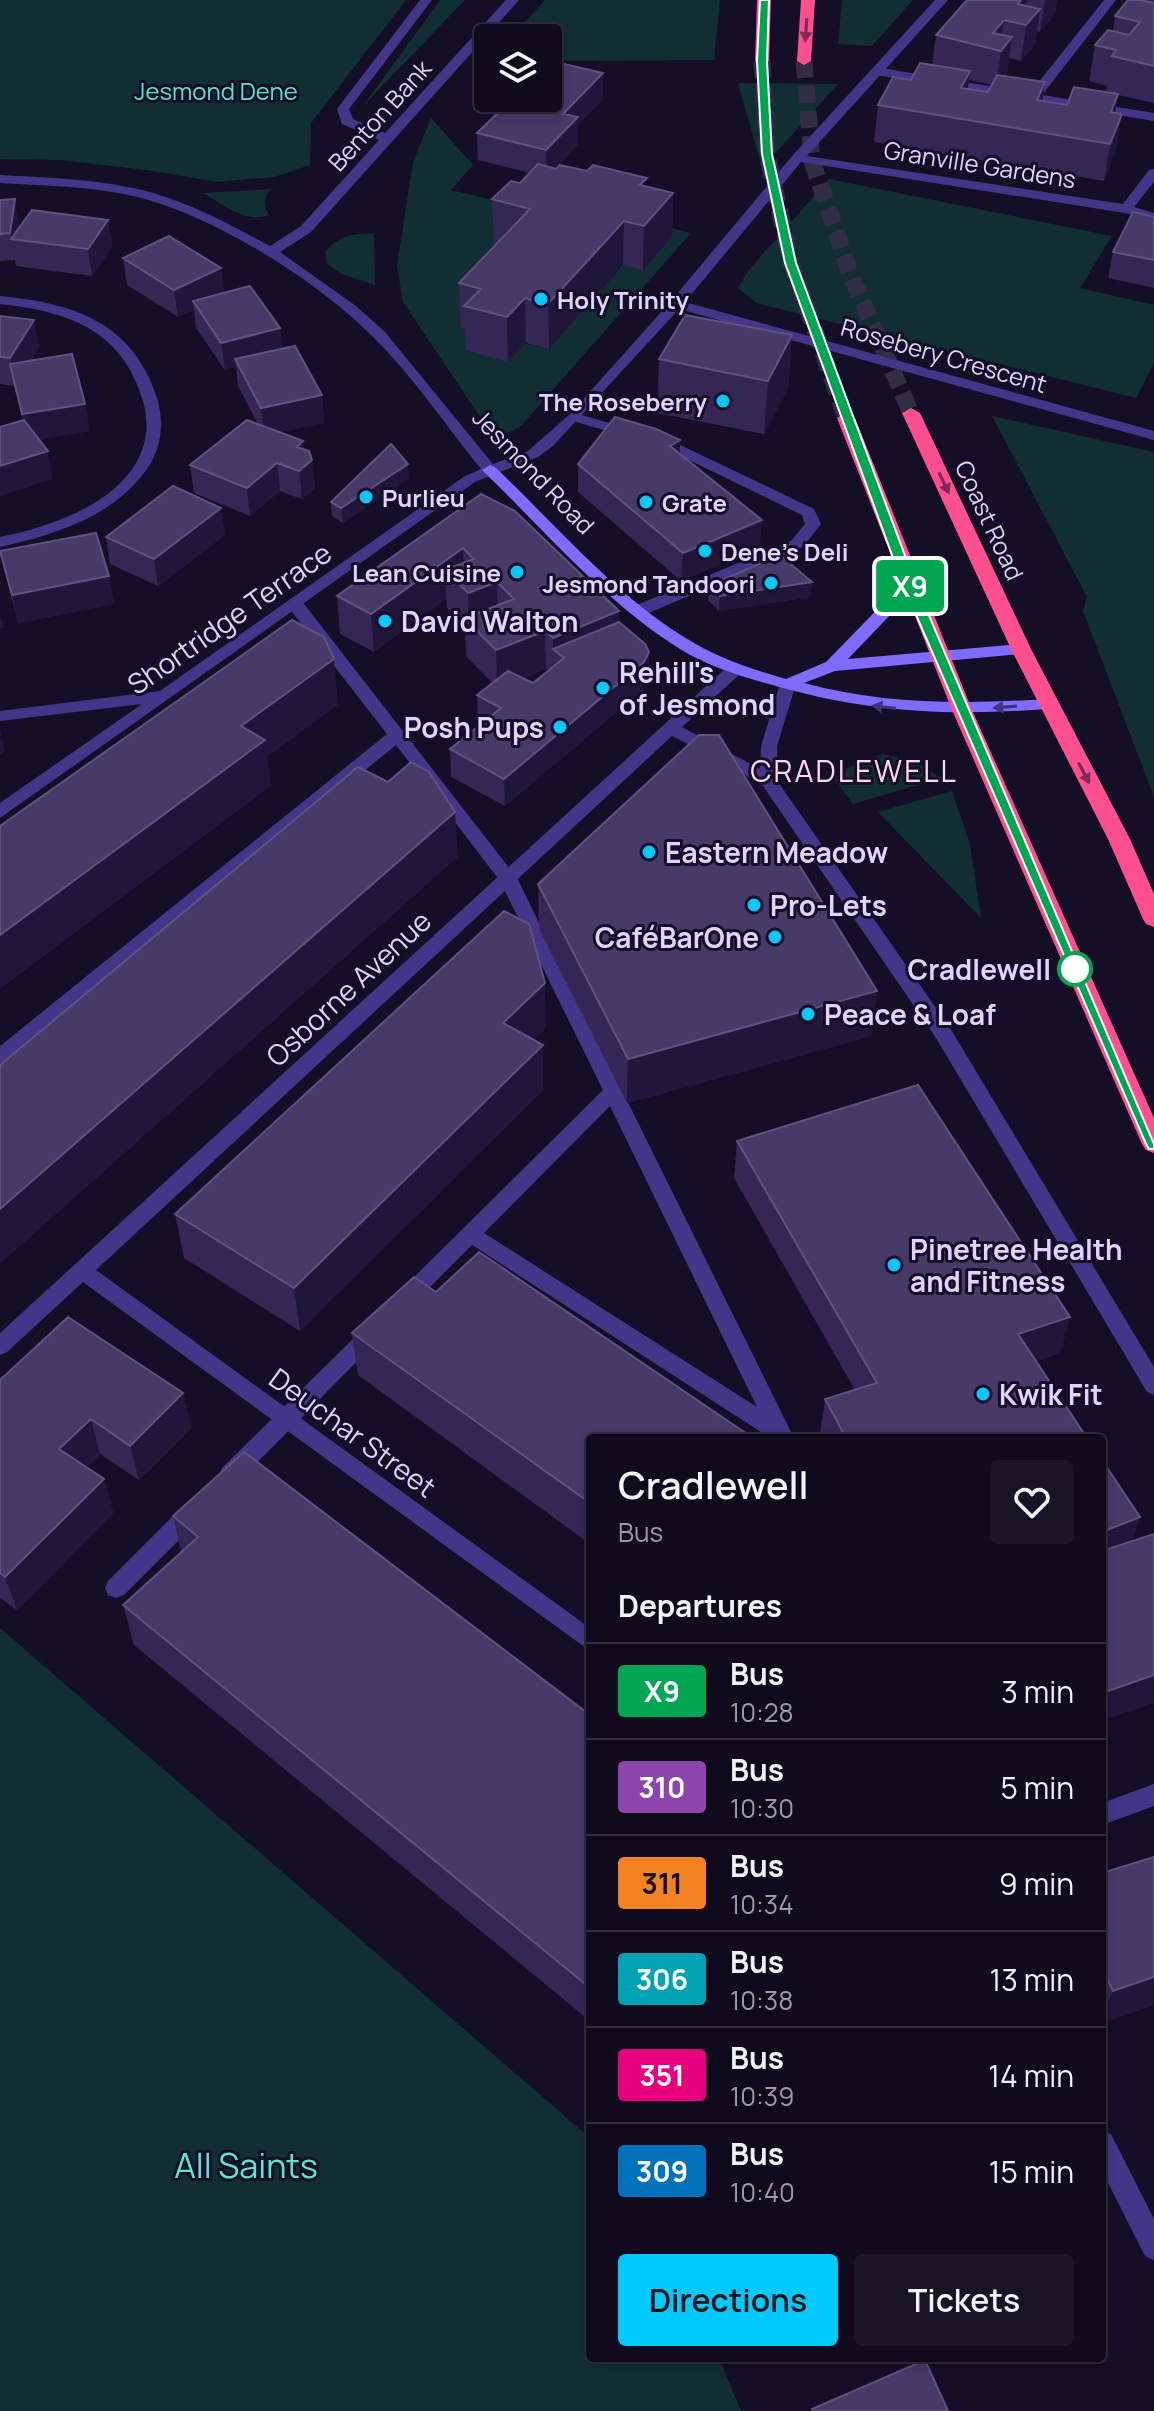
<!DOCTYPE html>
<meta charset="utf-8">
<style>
body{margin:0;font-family:Manrope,sans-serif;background:#191326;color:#f1f3f6;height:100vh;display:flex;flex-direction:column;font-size:30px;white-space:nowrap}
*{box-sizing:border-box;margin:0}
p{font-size:26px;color:#9c9aa4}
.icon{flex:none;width:44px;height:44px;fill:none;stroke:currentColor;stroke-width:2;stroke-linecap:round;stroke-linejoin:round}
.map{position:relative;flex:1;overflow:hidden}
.details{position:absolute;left:586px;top:1434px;width:520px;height:928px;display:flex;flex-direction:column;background:#100a1d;border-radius:8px;box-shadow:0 4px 12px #0003,0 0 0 2px #302b3b}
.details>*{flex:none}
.badge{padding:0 16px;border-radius:6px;font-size:28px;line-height:52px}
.fabs{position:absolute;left:474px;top:24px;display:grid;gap:16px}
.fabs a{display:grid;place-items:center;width:88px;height:88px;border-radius:8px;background:#100a1d;box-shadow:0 4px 12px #0003,0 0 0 2px #302b3b;font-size:40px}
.map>.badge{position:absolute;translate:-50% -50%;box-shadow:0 0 0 4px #fff}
h2{padding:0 32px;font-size:30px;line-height:72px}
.round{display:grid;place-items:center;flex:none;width:84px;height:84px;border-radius:8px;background:#191326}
.headline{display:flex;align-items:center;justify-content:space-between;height:136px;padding:0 32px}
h1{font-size:38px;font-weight:600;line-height:60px}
.button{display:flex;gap:16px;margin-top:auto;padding:16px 32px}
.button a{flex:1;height:92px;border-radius:8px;background:#00c9ff;color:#111;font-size:32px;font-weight:600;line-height:92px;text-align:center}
.button a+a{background:#191326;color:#f1f3f6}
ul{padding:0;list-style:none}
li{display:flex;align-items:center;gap:24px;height:96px;padding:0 32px;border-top:2px solid #302b3b}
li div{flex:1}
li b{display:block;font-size:30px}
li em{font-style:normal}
li .badge{min-width:88px;font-weight:700;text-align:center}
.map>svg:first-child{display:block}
.green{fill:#112f32}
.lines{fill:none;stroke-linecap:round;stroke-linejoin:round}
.highway-tunnel{stroke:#332c47;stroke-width:17;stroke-dasharray:17 8;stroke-linecap:butt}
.lane{fill:#433689;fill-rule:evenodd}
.street{fill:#433689;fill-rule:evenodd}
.secondary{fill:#806bff;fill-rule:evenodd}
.highway{fill:#ff4f8f;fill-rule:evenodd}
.wall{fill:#352656;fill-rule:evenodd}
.shaded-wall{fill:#20153b}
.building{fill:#473968;stroke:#5f5180;stroke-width:2}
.oneway{fill:#7e2b56}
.oneway2{fill:#40337d}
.line{fill:#00a651;stroke:#fff;stroke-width:2}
.poi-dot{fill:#00c9ff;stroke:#150e27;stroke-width:3}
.stop-dot{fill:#fff;stroke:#00a651;stroke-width:4}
.labels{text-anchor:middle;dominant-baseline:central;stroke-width:6;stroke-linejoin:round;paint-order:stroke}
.far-park-label{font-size:24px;fill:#59e6d3;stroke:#150e27}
.far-street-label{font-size:24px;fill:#ded4ff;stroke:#150e27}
.far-poi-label{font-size:24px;font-weight:bold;fill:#ded4ff;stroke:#150e27;text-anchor:start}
.street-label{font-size:28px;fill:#ded4ff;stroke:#150e27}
.poi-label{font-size:28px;font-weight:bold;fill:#ded4ff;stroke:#150e27;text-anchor:start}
.stop-label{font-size:28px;font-weight:bold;fill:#ded4ff;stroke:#150e27;text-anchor:end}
.neighbourhood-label{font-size:30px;letter-spacing:2px;fill:#ffd6eb;stroke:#150e27}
.near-park-label{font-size:34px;fill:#59e6d3;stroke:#150e27}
</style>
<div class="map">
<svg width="1154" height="2411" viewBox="0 0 1154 2411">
<rect width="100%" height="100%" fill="#150e27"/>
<path class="green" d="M0,0H406L311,123L310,165L274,177L217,182L146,170L59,160L0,159Z
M440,0H465L363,106Z
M545,0H720L714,60L548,61V38H511Z
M842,0H913L872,46L838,44Z
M738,83L838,84L762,168Z
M431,118L473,165L451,190L518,206L494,243L531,253L462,328L549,349L623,265L646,222L691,233L522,425L509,433L488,429L403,302L397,266L413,162Z
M829,179L1112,236L1080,288L1154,305V364L1136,398L756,303L738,288L748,271Z
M271,189C263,198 263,205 269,215C245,224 223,204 203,193Z
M374,233L375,285L342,274L327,264L325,252C339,235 353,234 374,233Z
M992,416L1154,452V797L1083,611L1087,597Z
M881,754L915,761L941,778L853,804L831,775Z
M952,791L970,844L981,918L878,812Z
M0,1628L590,2138V2358H719L741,2411H0Z"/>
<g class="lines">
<path class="highway-tunnel" d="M762,61L767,154L791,263L846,418
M804,61L812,161L849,271L911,413"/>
<path class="lane" d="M1104,0H1116L1042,95L1154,113V121L876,75L870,71L876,67L1030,93Z
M575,413L674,442L814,509L821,524L803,547L644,615H632V607L791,541L805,524L802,515L664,448L570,420L568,417Z
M295,599L301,600L517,878L794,1438H770L472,1245L412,1305L405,1307L398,1305L395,1299L398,1293L603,1090L500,881L396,745L7,1061L0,1063V1046L387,734L289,608V600ZM610,1106L757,1407L484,1233Z
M372,1325L379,1327L382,1333L379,1339L238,1482L230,1484L222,1482L219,1475L222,1468L365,1327Z
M193,1502L201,1504L204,1511L201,1518L124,1595L116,1598L108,1595L105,1588L108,1581L185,1504Z
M1102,2130L1111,2134L1154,2219V2260L1145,2256L1102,2171Z"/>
<path class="street" d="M420,0H432L349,109L353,119L385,133L506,0H519L311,232L280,252L356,306L385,332L493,464L528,451L570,414L671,301L793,155L935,0H948L807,156L1123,204L1149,170L1154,169V182L1134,207L1154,213V221L1125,213L801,162L685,302L1154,431V440L679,309L553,446L538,457L475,482L0,818V803L142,704L0,721V711L160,691L465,476L481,469C446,426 413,376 373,337C319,282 220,220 145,199C98,186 48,186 0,183V175C51,178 104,179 153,193C194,205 233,226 270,246L301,226L379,140L342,124L337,109Z
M0,296C73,303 133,322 157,398C165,424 161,452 144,473C110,518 53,535 0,547V537C48,527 110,507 136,463C148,443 149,419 142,398C121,329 66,311 0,304Z
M734,665L740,666L742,670L740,674L682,727L760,769L761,746L780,684L788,679L794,680L796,684L777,746L778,782L950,1028L1154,1367V1395L1147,1392L936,1038L763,786L724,762L672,736L96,1270L590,1628V1651L83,1282L7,1352L0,1355V1333L728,666Z
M1154,1784V1806L1102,1825V1803Z"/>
<path class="secondary" d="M490,465L495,467C558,527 618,599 694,643C723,660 755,670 786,679L826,662L904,582H916V588L848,659L1021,644L1029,649L1021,654L835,671L804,683C885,705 965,704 1048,699L1056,704L1048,709C951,716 870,713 776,686C743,677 709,667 680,649C606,603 547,533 485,473L482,470Z"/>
<path class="highway" d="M757,0H771L769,61L762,65L755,61Z
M801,0H815L811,61L804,65L797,61Z
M911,408L920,413L1031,649L1130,839L1154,894V927L1146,924L1143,919L1108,839L1011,649L902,413Z
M846,413L855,418L972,710L1154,1118V1153L1146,1150L1142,1144L952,710L837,418Z"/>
</g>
<path class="wall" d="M967,0H1057L1055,14L1040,32L1037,31L1035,45L1021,61L1009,58L1007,73L1005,76L1042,101L1067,105L1114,94L1106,92L1107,86L1089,81L1095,45L1113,31L1115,16L1128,0H1154V103L1118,95L1115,113L1122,114L1116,150L1104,181L874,142L878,105L932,65L936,35ZM969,80L992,85L988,92L968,89Z
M603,73V99L578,125V144L555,169L647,186L673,193L672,237L643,270L623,265L549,349L526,343L508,362L466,350L465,329L461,328L459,283L496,244H494L492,199L520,183L530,173L478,160L477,133L524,105Z
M0,200L20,227L108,220L112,247L92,276L16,266L15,260L0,261Z
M1154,217V288L1108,278L1113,252Z
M123,258L221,268L224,293L280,328L282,349L322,395L324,423L280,432L303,441L304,450L312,460L315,488L302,499L280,491L250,516L194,493L190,465L258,424L238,386L236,367L225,370L196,328L194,310L178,317L127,285Z
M0,316L39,347L31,361L90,431L39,439L53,479L23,420L14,386L0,384Z
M792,335L788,389L764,434L657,413L659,359Z
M680,440V454L760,547L681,581L578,492V464Z
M409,478L343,523L332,516L331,502Z
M481,494L619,611V622L649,652L648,680L643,690L505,806L451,777L450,749L481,725L478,723L477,695L492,683L466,656L465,627L447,608L446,599L374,652L340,634L337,596ZM546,669L548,671L533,683L523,678Z
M225,535L158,586L110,564L106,537Z
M0,553L109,576L114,604L18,623Z
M812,582L810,597L719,611L708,600V586Z
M538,884L877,991L871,1036L627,1103L539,929Z
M546,1028L533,1040L543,1090L300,1331L184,1258L175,1214Z
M737,1141L1070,1317L1060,1353L1036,1361L1087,1438H822L820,1434L825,1399L855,1390L734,1178Z
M352,1333L590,1438V1544L358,1375Z
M0,1380L183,1393L191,1428L139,1480L100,1454L87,1467L104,1479L113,1513L17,1610L0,1598Z
M173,1516L590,1715V2021L134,1645L123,1605L181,1552Z
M1154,1857V2005L1102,2023V1873Z"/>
<path class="shaded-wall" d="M1021,0H1027L1024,25L1018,4Z
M1045,0H1057L1055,14L1040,32Z
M1040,9L1035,45L1021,61L1026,25Z
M1004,20L1000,50L993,33Z
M1012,37L1007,73L996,86L1001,51Z
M970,71L965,107L961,88Z
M603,73V99L578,125V144L547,177L546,150L563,114Z
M1045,82L1040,118L1037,100Z
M1118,94L1112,130L1111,112Z
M1122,114L1116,150L1104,181L1110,144Z
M673,193L672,237L643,270L644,226Z
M15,199L20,226L11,239L10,233Z
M108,220L112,247L92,276L88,249Z
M624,221L623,265L549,349L548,304Z
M221,268L224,295L193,301L194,310L178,317L174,290Z
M525,298L526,343L508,362L507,317Z
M34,320L39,347L15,386L10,358Z
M280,328L282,355L235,359L236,367L225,370L221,343Z
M792,335L788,389L764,434L768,381Z
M322,395L324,423L264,435L261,408Z
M85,404L90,431L28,441L22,414Z
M680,440L679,467L670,446Z
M303,441L306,466L312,460L315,488L302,499L297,447Z
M48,451L53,479L0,496V466Z
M277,463L280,491L250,516L247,488Z
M408,464L409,478L343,523L341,508Z
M221,508L225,535L158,586L154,559Z
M762,520L760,547L681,581L683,553Z
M463,548L464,586L445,570L446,599L374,652L371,614Z
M109,576L114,604L18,623L12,595Z
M497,582L498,620L469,623L468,593Z
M812,582L810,597L719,611L720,596Z
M619,611L618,649L564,658L553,649V638Z
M0,613L4,628L0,629Z
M545,631L546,669L497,688L496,650Z
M649,652L648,680L643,690L505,806L504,779Z
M334,659L338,705L267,757L271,786L0,989V935L241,726Z
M0,730L5,751L0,755Z
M455,812L458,857L0,1264V1209Z
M545,983L546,1028L505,1068L503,1023Z
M877,991L871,1036L627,1103L628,1059Z
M543,1045V1090L300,1331L294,1288Z
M1070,1317L1060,1353L1010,1370L1018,1334Z
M183,1393L191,1428L139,1480L130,1446Z
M91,1419L100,1454L70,1483L59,1449Z
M104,1479L113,1513L17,1610L5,1577Z
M1140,1517L1129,1551L1102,1562V1532Z
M1154,1675V1703L1102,1721V1693Z
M1154,1977V2005L1102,2023V2015L1113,1991Z"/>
<path class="building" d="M967,0H1021L1018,4L1040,9L1026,25L1004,20L993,33L1012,37L1001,51L936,35Z
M1128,0H1139L1154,3V66L1112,56L1116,50L1095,45L1108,30L1129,35L1140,22L1115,16Z
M920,63L970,71L961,88L988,92L997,75L1045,82L1037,100L1067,105L1074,87L1118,94L1111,112L1122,114L1110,144L878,105L893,77L911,80Z
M564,64L603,73L563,114L578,117L546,150L477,133L510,101L524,105L531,98H548V81Z
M538,164L556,169L560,165L587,171L593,165L647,178L640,185L673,193L644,226L624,221L548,304L525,298L507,317L464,306L481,289L459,283L530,209L492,199L511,181L520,183Z
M15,199L10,233L0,234V200Z
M32,210L108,220L88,249L11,239Z
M1133,212L1154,217V260L1113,252Z
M169,236L221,268L174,290L123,258Z
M250,286L280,328L221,343L193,301Z
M685,315L792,335L768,381L659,359Z
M0,316L34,320L10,358L0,357Z
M295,346L322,395L261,408L235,359Z
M72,354L85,404L22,414L10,364Z
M615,417L656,429L680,440L670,446L762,520L683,553L578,464Z
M24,420L48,451L0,466V427Z
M247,420L303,441L297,447L309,451L312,460L299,471L277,463L247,488L190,465Z
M391,444L408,464L341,508L331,502Z
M173,486L221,508L154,559L106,537Z
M481,494L515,511L619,611L553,638L545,631L496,650L464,618L514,599L497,582L468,593L445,570L474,559L463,548L371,614L337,596Z
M96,533L109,576L12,595L0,551Z
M780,555L812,582L720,596L708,586Z
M292,620L324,637L334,659L241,726L265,740L0,935V826Z
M619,622L645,644L649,652L644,662L504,779L450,749L501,708L477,695L508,671L533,683L564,658L553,649Z
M699,735H719L877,991L628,1059L538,884Z
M411,762L429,772L455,812L0,1209V1065L358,767L388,782Z
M504,911L529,924L545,983L503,1023L543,1045L294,1288L175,1214Z
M918,1085L1070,1317L1018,1334L1087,1438H846L825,1399L877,1383L737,1141Z
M479,1252L753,1438H590V1503L352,1333L414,1277L436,1292Z
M68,1317L183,1393L130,1446L91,1419L59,1449L104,1479L5,1577L0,1573V1380Z
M244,1452L590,1715V1988L123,1605L198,1537L173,1516Z
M1102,1460L1140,1517L1102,1532Z
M1154,1534V1675L1102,1693V1551Z
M1154,1857V1977L1113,1991L1102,1968V1873Z
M925,2360L948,2411H813L812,2409Z"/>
<defs><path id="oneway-solid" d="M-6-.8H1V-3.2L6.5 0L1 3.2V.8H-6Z" transform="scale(2)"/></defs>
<g class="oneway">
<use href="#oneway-solid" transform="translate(806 30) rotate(94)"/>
<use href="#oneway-solid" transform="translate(944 483) rotate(65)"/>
<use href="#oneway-solid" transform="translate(1084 773) rotate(62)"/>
</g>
<g class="oneway2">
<use href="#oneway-solid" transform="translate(884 707) rotate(-173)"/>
<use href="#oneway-solid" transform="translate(1005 707) rotate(176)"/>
</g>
<path class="line" d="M760,0H769L767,61L772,154L796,263L916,585L1154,1144V1149H1149L1146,1144L903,585L785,263L762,154L757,61Z"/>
<g class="poi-dot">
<circle cx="541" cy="299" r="8"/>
<circle cx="723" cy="401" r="8"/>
<circle cx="366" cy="497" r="8"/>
<circle cx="646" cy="502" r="8"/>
<circle cx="705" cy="551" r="8"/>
<circle cx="517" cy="572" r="8"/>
<circle cx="771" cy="583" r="8"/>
<circle cx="385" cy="621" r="8"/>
<circle cx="603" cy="688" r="8"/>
<circle cx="560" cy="727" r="8"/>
<circle cx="649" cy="852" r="8"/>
<circle cx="754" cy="905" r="8"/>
<circle cx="775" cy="937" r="8"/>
<circle cx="808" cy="1014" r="8"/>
<circle cx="894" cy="1265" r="8"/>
<circle cx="983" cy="1394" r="8"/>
</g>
<circle class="stop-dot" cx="1075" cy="969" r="16"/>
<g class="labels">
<g class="far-park-label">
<text x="216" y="90">Jesmond Dene</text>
</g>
<g class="far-street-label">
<text transform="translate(379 115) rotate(-48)">Benton Bank</text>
<text transform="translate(980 164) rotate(9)">Granville Gardens</text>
<text transform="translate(944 355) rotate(16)">Rosebery Crescent</text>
<text transform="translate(534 471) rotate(46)">Jesmond Road</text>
<text transform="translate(990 520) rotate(65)">Coast Road</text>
</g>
<g class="far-poi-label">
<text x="557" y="299">Holy Trinity</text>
<text x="707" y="401" text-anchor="end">The Roseberry</text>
<text x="382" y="497">Purlieu</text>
<text x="662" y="502">Grate</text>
<text x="721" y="551">Dene's Deli</text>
<text x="501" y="572" text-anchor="end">Lean Cuisine</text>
<text x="755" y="583" text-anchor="end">Jesmond Tandoori</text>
</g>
<g class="street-label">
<text transform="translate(229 618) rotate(-35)">Shortridge Terrace</text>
<text transform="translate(348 988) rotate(-43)">Osborne Avenue</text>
<text transform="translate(353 1432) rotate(36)">Deuchar Street</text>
</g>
<g class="poi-label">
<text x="401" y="621">David Walton</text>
<text x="619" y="672">Rehill's<tspan x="619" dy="32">of Jesmond</tspan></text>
<text x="544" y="727" text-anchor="end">Posh Pups</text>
<text x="665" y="852">Eastern Meadow</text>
<text x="770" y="905">Pro-Lets</text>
<text x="759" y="937" text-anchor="end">CaféBarOne</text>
<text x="824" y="1014">Peace &amp; Loaf</text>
<text x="910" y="1249">Pinetree Health<tspan x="910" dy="32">and Fitness</tspan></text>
<text x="999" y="1394">Kwik Fit</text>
</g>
<g class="stop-label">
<text x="1051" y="969">Cradlewell</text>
</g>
<g class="neighbourhood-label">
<text x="854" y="770">CRADLEWELL</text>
</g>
<g class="near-park-label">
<text x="246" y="2165">All Saints</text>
</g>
</g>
</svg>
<div class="fabs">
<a><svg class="icon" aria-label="layers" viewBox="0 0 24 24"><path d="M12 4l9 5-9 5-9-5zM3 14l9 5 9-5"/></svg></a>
</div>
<b class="badge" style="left:910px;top:586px;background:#00a651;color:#fff">X9</b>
<section class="details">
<div class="headline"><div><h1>Cradlewell</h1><p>Bus</p></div><a class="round"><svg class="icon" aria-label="heart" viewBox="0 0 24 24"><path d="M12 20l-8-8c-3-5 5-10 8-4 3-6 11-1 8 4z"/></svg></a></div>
<h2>Departures</h2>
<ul>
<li><span class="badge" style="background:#00a651;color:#fff">X9</span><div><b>Bus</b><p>10:28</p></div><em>3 min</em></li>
<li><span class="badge" style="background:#8e44ad;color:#fff">310</span><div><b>Bus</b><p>10:30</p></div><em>5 min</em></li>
<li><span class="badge" style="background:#f58220;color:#111">311</span><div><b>Bus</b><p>10:34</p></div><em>9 min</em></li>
<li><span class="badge" style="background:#00a3b4;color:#fff">306</span><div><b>Bus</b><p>10:38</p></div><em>13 min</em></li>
<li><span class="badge" style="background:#e6007e;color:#fff">351</span><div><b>Bus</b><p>10:39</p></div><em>14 min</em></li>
<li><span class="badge" style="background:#0072bc;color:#fff">309</span><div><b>Bus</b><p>10:40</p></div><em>15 min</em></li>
</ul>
<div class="button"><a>Directions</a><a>Tickets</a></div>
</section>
</div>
